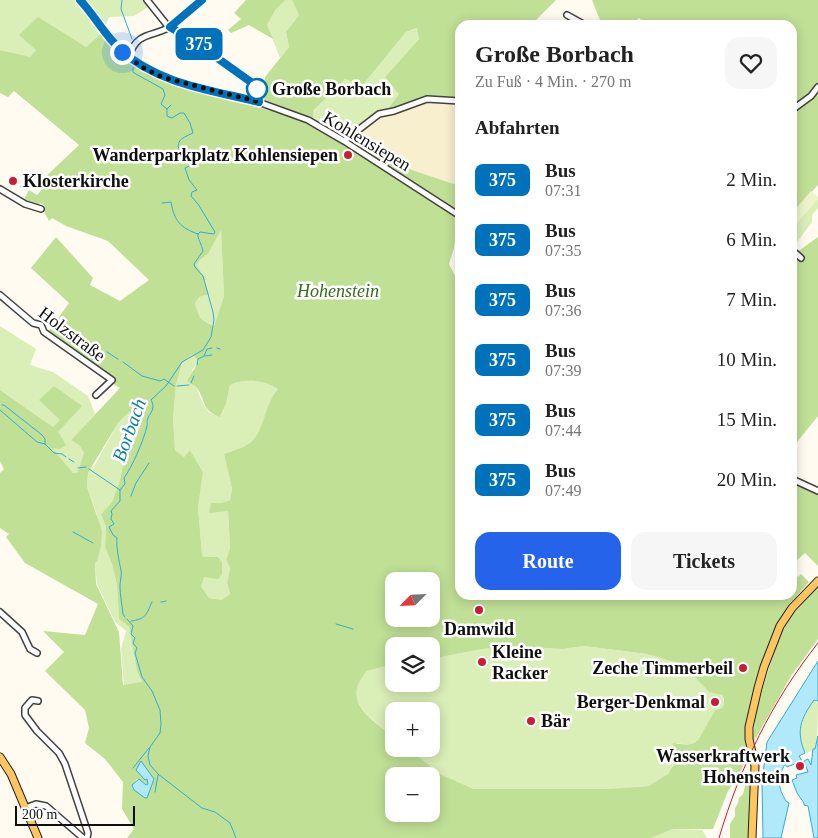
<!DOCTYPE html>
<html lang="de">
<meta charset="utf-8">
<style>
body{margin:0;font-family:"Times New Roman",serif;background:#f6f6f6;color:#222;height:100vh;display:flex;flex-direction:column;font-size:19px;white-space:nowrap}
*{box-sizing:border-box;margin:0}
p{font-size:16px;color:#767676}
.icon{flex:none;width:28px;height:28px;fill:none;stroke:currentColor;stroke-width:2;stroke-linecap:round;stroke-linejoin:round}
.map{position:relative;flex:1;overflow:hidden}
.side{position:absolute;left:455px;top:20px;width:342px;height:580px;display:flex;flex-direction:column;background:#fff;border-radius:15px;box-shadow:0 2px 12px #0003}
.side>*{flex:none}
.badge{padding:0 10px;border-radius:8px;font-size:18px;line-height:32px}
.needle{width:32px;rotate:246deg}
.controls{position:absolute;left:385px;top:572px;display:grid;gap:10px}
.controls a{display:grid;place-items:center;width:55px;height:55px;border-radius:10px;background:#fff;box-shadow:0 2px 12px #0003;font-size:25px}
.scale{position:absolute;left:15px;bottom:12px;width:120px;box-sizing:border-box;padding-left:5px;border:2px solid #0f0f0f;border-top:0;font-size:14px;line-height:18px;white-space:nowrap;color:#0f0f0f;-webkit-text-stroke:4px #fff;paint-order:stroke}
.you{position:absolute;width:25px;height:25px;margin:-12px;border:4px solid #fff;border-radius:50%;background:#1a73e8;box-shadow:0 0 0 8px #1a73e833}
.map>.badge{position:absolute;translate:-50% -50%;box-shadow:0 0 0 2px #fff}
h2{padding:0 20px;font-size:19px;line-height:45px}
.round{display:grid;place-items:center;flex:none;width:52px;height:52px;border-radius:15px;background:#f6f6f6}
.overview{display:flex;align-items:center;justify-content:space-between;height:85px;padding:0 20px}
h1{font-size:24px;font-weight:700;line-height:38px}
.cta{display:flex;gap:10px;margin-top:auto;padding:10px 20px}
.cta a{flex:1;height:58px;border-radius:15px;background:#2563eb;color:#fff;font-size:20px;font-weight:700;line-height:58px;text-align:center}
.cta a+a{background:#f6f6f6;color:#222}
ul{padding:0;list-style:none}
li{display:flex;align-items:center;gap:15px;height:60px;padding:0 20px}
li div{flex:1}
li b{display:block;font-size:19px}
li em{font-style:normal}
li .badge{min-width:55px;font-weight:700;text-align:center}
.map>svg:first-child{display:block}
.farmland{fill:#f8efce}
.green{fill:#daeeb7}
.forest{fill:#c0e095;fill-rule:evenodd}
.pitch{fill:#ebf4ca}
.water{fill:#b1e9fb;stroke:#32abd9}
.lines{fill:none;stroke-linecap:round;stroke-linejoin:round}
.stream{stroke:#32abd9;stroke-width:1}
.minor-casing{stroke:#424242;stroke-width:8}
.major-casing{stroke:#202020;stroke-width:9}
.minor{stroke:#fff;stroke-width:5}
.major{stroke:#ffc561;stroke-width:7}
.rail{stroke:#cc1a39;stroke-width:1}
.line-casing{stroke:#fff;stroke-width:11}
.line{stroke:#0072bc;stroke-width:8}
.walk{stroke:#0f0f0f;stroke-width:5;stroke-dasharray:0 9}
.stop-dot{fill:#fff;stroke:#0072bc;stroke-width:2.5}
.poi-dot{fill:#cc1a39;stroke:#fff;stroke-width:2}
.labels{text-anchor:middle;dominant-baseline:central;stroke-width:5;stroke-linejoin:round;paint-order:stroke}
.stop-label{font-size:18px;font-weight:bold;fill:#0f0f0f;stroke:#fff;text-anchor:start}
.street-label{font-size:18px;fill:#0f0f0f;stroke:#fff}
.poi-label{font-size:18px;font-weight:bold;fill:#0f0f0f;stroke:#fff;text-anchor:end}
.park-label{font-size:18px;font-style:italic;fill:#356d19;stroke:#fff}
.water-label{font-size:19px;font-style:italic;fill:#0d7bad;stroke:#fff}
</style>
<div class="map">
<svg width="818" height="838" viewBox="0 0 818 838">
<rect width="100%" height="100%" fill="#fffbf1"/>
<path class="farmland" d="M428,101L455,102L460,110V186L415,171L368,153L346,139L371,121Z"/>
<path class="green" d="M0,0H143L148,7L134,16L109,17L103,32L86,47L36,50L30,58L0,50Z
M286,0H292L299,15L286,32L289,47L280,58L267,25L276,9Z
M418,28L419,39L385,77L400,94L386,112V114L371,121L346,139L339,141L308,124L313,118L315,109L345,79L362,86L406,32Z
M818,199V208L812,215V222L795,245L793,243L792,219L797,222Z
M221,229L224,296L214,326C200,320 199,318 195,303L198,297L209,294L205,278L196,265L200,260L208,254Z
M0,326L36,349L30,365L53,372L88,396L95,414L71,440L80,446L85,453L78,472L73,473L51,448L61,421L53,427L0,390Z
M192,355L199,361L192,370C196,383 199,402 209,412C212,414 217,415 221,416L226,404L230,385C245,378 265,380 278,389C264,404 266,430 250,443C244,448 232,451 224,454L232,489L230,500L221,503H211L228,511L230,548L226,560L230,568L227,583L230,595L222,600L209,598L201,586L203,577L221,570L222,562L218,557H203L202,553L198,508L203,472L190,450L184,457L175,450L173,419L176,385L182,363Z
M129,412L142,420L136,438L124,458L120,480L112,502L101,514L106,527L105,547L112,564L117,585L119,619L129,627L137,671L142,683L124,685L121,649L126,631L115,622L97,584L95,563L101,546L97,515L87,487L88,473L96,463L118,423Z
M514,646L563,649L584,646L647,654L674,662L693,675L709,692L718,693L723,697L724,704L722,708L715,710L698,740C691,746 684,744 675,743C675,766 672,776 649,786L606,789H474L442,775L408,749H431V711H394V737C371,717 340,702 367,671L394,664V684H431V659L482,649Z
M814,700L818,703L817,747L807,753C793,738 803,716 814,700Z
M673,829L702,830L707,838H651Z"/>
<path class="forest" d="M246,0H286L276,9L267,25L273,39L249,25L231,33L228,30L241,19L234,13Z
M292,0H556L531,25H460V101L427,99L386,112L399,94L385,77L419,39L417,28L406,32L362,86L345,79L314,110L313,119L263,99L265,77L289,47L286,32L299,15Z
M592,0H818V185L793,212L792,25H647L639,18L632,25H602Z
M38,17L86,47L103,32L124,58L139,69L170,84L283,114L308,124L339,141L368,153L415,171L460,186L454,248L449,264L460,286V323L456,328L455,351L457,353L458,372L460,373V595H792L793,571L798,577L801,574L809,582L788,606L757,681L750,750L739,775L728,791L713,829H673L651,838H127L134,829L122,809L123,782L105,759L85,743L89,728L85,710L45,671L64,652L43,631L85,635L98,604L25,563L6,537L9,534L0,528V473L4,469L0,461V390L53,427L60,420L39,400L54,386L82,406L58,432L66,445L60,449L52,448L73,473L78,472L84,453L80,446L71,440L120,388L102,377L96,368L46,335L69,303L31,268L56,237L93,278L90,285L120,301L149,280L108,241L66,226L52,218L49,221L43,210L45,206L40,203L38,206L23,201L29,190L37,195L45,186L40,182L79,145L14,91L8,97L0,93V50L30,57L36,50L19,35ZM221,230L224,296L214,326C200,320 199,318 195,303L199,297L209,294L205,281L206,279L196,265L200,260L208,254ZM192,355L199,361L187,381C190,383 195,385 197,388C207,402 200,409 220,417L226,404L230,385C245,378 265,380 278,389C264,404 265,431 250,443C243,448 232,451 224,454L232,489L230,500L221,503H211L209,513L228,511L230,548L226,560L230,568L227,583L230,594L222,600L209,598L201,586L204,577L218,579L222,574V562L218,557H203L202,553L198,508L203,472L190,450L184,457L175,450L173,419L176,385L182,363ZM129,412L142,420L136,438L124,458L120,480L112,502L101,514L106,527L105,547L112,564L117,585L119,619L129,627L137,671L142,682L123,685L119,632L96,584L95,563L97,561L101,546L102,531L87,487L88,473L118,423ZM394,581H431V619H394ZM394,646H431V659L482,649L514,646L563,649L584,646L647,654L674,662L693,675L709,692L722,695L724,699V704L722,708L715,710L698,740C690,747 683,744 673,743L675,755L674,764L668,774L649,786L606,789H474L442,775L408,749H394V737C371,718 340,702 367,671L394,664ZM141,762L152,776L145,798L134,790L132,786L137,779L147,785L148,784L147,779L136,770ZM394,776H431V814H394Z
M818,237V416L793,447V255Z
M793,483L818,495V566L805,553L793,564Z
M818,587V639L791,676L754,741C749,722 777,641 787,622C795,608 807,598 818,587Z
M752,773L749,838H730V824L735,816V808L738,803L739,798L743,794L748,775Z"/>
<path class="pitch" d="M811,191L818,197V199L797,223L793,219V212Z"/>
<path class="water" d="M818,661V701L814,700C800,720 796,731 805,753L799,756L802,761L787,767L785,764C777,779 778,788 786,801L789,803L781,838H763L762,782L767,742Z
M818,736V838H814L808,806L804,805V803L797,793L792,780L797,778L796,775L808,772L804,761L808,759L811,765L813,749H815Z
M141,761L154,779L147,798H145L134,790L132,785L139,779L146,785L148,784L147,779L145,780L136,770Z"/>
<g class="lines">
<path class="stream" d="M122,0L121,9L132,39
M167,109L171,105
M162,203L171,202C174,220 180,228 198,234
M217,348L220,349
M107,352L118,359
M205,356L212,355
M123,362L142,376L160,381L164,379L174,386
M197,365L198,359L204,356L207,349L212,348
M191,383L194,376
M177,386L189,385
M2,405H4L42,435L45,439V444
M0,410L37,442L45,444L54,453L62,454L66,457
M69,459L74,462
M78,468L86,467
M89,469L120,490
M131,496L136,483L149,463
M73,532L93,543
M161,602L166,601
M125,617L123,614C122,605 120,595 120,586C120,581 122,575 121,570C119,561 116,547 117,538L113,535L109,527L114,524L111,519L112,514L111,511L120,501V490L125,484L124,478C132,467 144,440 147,426C148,421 146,423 148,418C149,415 153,411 153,407C153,404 152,402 151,400L166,386L182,362L203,350L211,337L214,320L213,312L203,276L195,267L194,264L203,251C202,245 197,238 198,234L200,232L214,234L215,232L198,204L191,196L192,192L197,190L189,180L185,168L192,165L191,158H184C173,143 179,139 193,133L190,123L184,113H180L172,118L167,116V109L161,104L165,95L163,89L136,74L133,72V68
M127,619L133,626L131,634L135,638L133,643L137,648L135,653L142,677L152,691L160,710L161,724L160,733L150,747L148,756L150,765L158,774L202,808L215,812L230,823L236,838
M131,621C146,619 146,615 152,602
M336,624L353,629
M133,768L149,748
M155,792L158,775"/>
<defs>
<path id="minor" d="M80,0L119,49L131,59L149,71L170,80L261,103L308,120L344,141L460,216
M147,0L167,25L203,47L255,85L260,98
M567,15L585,25
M129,56C138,29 156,38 175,24C185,17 193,8 202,0
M792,110L811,96L818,87
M344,141L379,114L394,111L427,99L460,101
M0,189L25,204L41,209
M792,250L801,258
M0,295L33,323L41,325L44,332L112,380L96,395
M792,479L818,491
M0,612L22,632L30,649L37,653
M38,701L32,700L25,708V715L37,731L59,753L65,764L88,833L87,838
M25,808L36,804L46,806L83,838"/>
<path id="major" d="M0,757L11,774L38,838
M752,838L755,766L749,739V727L758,688L764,667L780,626L792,608L818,581"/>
</defs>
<use href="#minor" class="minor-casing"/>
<use href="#major" class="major-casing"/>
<use href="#minor" class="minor"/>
<use href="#major" class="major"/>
<path class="rail" d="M719,838C740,767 772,701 818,643"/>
</g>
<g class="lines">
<defs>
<path id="line" d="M80,0C95,16 105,36 121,50C158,84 211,90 259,102L258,92L255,85L192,40L170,27L202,0"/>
</defs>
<use href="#line" class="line-casing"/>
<use href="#line" class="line"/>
<path class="walk" d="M122,52L142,67L162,77L259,102L257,89"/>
</g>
<circle class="stop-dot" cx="257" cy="89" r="10"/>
<g class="poi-dot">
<circle cx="348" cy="155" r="5"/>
<circle cx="13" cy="181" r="5"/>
<circle cx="479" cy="610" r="5"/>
<circle cx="482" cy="662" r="5"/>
<circle cx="743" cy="668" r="5"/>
<circle cx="715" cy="702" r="5"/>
<circle cx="531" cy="721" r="5"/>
<circle cx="800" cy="766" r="5"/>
</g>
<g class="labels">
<g class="stop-label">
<text x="272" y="89">Große Borbach</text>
</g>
<g class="street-label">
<text transform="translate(367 141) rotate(31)">Kohlensiepen</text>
<text transform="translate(72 334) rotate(37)">Holzstraße</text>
</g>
<g class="poi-label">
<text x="338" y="155">Wanderparkplatz Kohlensiepen</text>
<text x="23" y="181" text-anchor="start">Klosterkirche</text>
<text x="479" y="629" text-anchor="middle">Damwild</text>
<text x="492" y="652" text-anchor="start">Kleine<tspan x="492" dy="21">Racker</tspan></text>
<text x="733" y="668">Zeche Timmerbeil</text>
<text x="705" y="702">Berger-Denkmal</text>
<text x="541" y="721" text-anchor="start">Bär</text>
<text x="790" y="756">Wasserkraftwerk<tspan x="790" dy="21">Hohenstein</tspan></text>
</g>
<g class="park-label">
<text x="338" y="291">Hohenstein</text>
</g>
<g class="water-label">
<text transform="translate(129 430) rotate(-70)">Borbach</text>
</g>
</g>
</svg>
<div class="controls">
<a><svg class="needle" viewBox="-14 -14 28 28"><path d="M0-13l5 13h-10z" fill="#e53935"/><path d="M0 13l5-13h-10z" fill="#767676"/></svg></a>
<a><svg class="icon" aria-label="layers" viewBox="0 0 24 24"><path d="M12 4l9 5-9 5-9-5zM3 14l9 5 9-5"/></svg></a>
<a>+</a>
<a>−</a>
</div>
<div class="scale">200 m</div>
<div class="you" style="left:122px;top:52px"></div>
<b class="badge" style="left:199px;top:44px;background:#0072bc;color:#fff">375</b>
<section class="side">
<div class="overview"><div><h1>Große Borbach</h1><p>Zu Fuß · 4 Min. · 270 m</p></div><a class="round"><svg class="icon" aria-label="heart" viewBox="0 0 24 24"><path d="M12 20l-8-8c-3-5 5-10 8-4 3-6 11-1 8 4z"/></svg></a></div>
<h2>Abfahrten</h2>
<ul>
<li><span class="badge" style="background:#0072bc;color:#fff">375</span><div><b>Bus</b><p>07:31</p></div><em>2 Min.</em></li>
<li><span class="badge" style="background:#0072bc;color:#fff">375</span><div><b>Bus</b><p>07:35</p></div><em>6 Min.</em></li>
<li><span class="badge" style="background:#0072bc;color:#fff">375</span><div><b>Bus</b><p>07:36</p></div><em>7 Min.</em></li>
<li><span class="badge" style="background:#0072bc;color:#fff">375</span><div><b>Bus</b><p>07:39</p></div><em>10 Min.</em></li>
<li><span class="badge" style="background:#0072bc;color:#fff">375</span><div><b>Bus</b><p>07:44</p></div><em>15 Min.</em></li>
<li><span class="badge" style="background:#0072bc;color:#fff">375</span><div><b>Bus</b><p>07:49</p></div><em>20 Min.</em></li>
</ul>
<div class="cta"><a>Route</a><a>Tickets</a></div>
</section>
</div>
